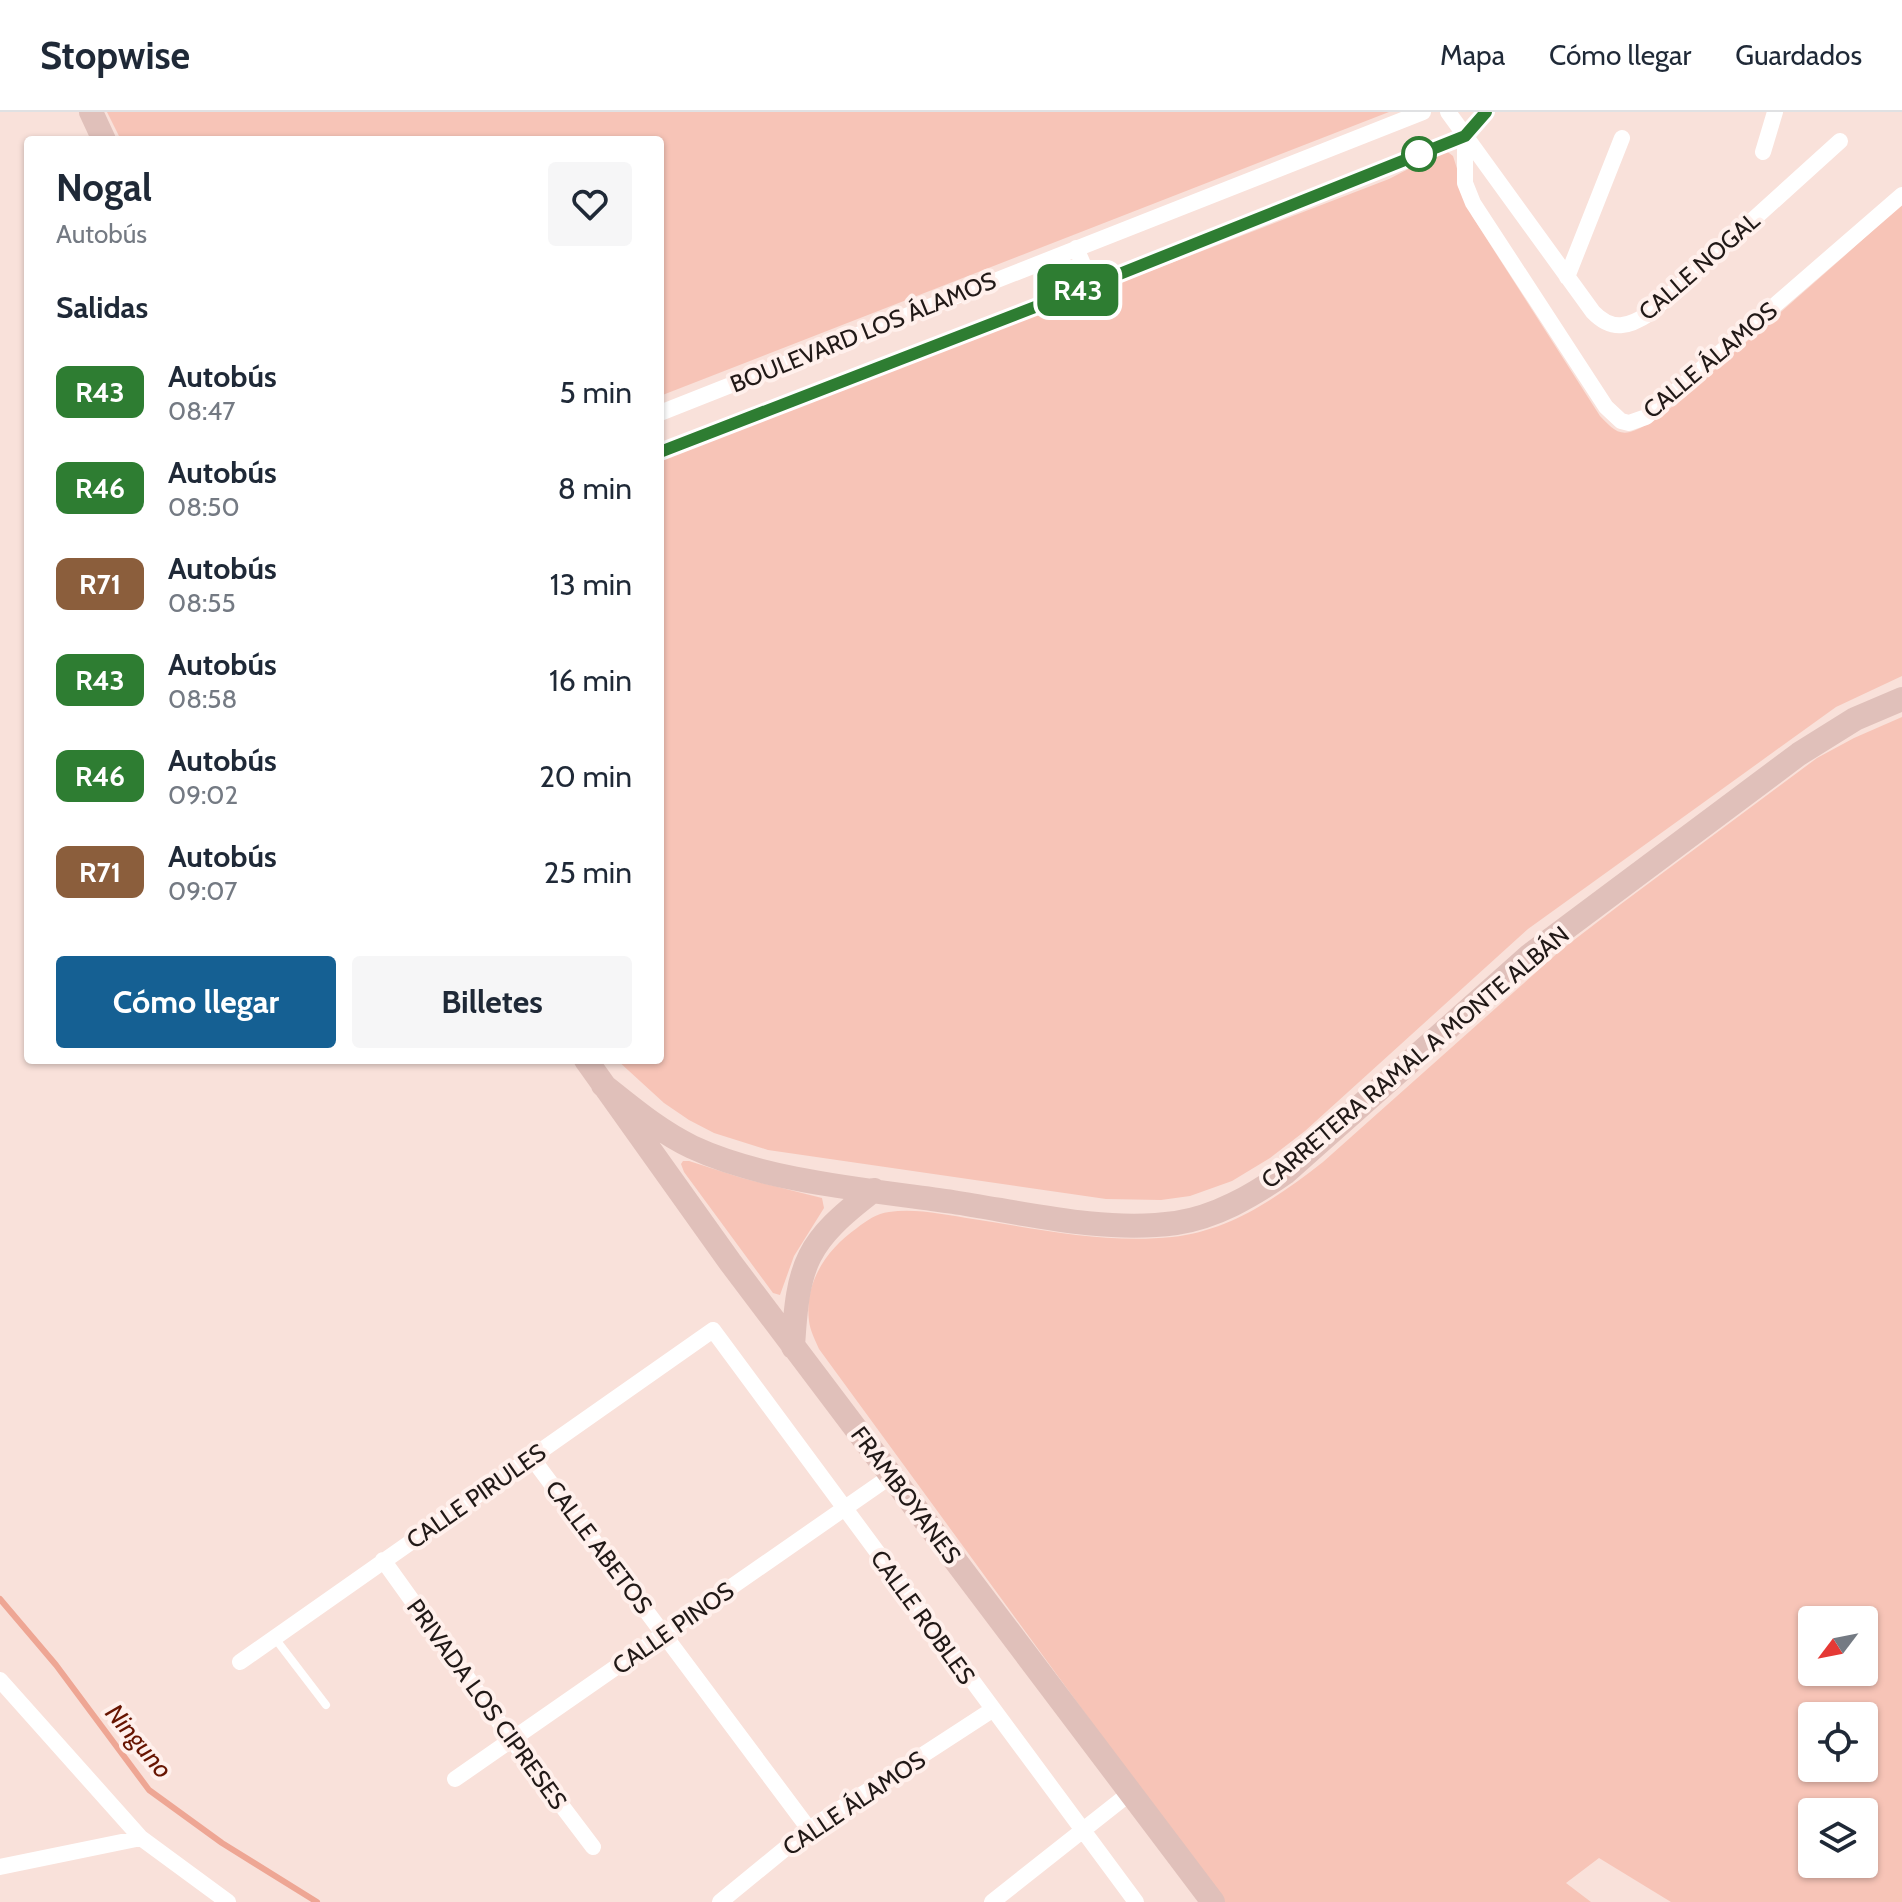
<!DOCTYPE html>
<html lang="es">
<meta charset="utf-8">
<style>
body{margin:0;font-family:Cabin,sans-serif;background:#f6f6f7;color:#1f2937;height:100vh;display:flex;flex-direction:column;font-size:30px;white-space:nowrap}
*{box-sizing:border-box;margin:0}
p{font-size:26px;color:#747a83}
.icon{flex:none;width:44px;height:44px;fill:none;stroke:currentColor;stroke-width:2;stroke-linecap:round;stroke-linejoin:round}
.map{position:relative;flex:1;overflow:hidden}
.drawer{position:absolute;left:24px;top:24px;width:640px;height:928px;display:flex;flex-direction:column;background:#fff;border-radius:8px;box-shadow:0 2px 6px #0004}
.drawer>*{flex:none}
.badge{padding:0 16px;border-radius:12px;font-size:28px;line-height:52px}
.needle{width:52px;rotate:238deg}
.tools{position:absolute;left:1798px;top:1494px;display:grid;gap:16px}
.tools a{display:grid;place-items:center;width:80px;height:80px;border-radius:8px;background:#fff;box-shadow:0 2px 6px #0004;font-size:40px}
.map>.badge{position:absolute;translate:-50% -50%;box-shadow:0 0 0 4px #fff}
h2{padding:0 32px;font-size:30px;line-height:72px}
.round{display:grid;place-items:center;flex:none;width:84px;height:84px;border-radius:8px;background:#f6f6f7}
.summary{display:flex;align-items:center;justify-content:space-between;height:136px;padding:0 32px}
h1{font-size:38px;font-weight:700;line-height:60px}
.cta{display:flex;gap:16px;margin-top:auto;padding:16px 32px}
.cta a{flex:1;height:92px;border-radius:8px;background:#156093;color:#fff;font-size:32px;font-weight:700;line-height:92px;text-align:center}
.cta a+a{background:#f6f6f7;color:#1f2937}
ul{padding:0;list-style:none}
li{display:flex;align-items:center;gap:24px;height:96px;padding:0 32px}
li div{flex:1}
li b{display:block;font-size:30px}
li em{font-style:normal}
li .badge{min-width:88px;font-weight:700;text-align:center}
header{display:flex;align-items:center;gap:48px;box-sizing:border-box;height:112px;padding:0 40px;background:#fff;border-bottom:2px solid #e0e1e3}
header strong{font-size:38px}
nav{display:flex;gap:44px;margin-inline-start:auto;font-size:28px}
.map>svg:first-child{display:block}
.green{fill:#f7c4b7;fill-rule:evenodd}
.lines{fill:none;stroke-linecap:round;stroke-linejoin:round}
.stream{stroke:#eea694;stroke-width:6}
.lane{stroke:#fff;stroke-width:8}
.street{stroke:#fff;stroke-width:16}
.secondary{stroke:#e0c0ba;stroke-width:24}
.line-casing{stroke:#fff;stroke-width:18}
.line{stroke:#2e7d32;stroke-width:12}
.stop-dot{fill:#fff;stroke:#2e7d32;stroke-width:4}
.labels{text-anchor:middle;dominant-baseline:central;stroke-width:8;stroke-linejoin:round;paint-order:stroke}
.street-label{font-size:24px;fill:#211917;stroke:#fff0ec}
.water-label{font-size:26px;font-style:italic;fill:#671400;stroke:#fff0ec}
</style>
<header>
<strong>Stopwise</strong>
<nav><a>Mapa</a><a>Cómo llegar</a><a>Guardados</a></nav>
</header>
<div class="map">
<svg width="1902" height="1790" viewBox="0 0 1902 1790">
<rect width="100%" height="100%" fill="#f9e1da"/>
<path class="green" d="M107,0H1389L660,284V28H121Z
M1445,38L1453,44L1472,104L1600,304C1608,312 1617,324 1630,320C1657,313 1702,269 1723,250C1783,198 1844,146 1902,91V564L1836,595L1528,817L1305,1019L1270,1046L1232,1069L1190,1084L1161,1088L1106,1087L768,1038L714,1021L689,1008L664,991L617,948H660V348L1389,67Z
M1902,605V1790H1671L1599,1746L1566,1771L1591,1790H1223L819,1237C815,1228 810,1218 809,1209C804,1170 827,1137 857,1116C866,1109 877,1101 889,1100C916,1096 946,1103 973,1107C1039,1117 1106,1132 1172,1125C1230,1119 1278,1085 1323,1050L1561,838L1621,792L1817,646L1854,626ZM1812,1508H1864V1560H1812ZM1812,1604H1864V1656H1812ZM1812,1700H1864V1752H1812Z
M683,1049H689L742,1066L822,1086L824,1096L794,1144L780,1183L773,1181L684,1060L681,1052Z"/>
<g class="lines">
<path class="stream" d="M0,1487L56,1553L149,1678L222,1731L317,1790"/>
<path class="lane" d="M274,1525L326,1593"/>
<path class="street" d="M1448,0L1593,200C1612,220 1629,215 1650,201L1840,29
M1465,24V71L1473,91L1606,295L1621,309L1629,311L1646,305L1902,83
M1763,40L1775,0
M1076,136L1092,173
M1567,165L1622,26
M660,301L1423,0
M660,340L1092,173L1465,24L1486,0
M532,1346L809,1717
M383,1448L512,1628L593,1735
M240,1550L713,1218L1136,1790
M0,1568L141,1726L228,1790
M455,1667L891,1364
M0,1755L141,1726
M720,1790L809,1717L992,1598
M992,1790L1130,1681"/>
<path class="secondary" d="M91,0L104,28
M586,948L730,1150L1213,1790
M603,973C632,996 659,1019 692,1035C767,1070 871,1078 953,1090C1025,1101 1103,1121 1176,1111C1216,1105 1252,1084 1285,1061L1530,843L1799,642L1855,607L1902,587
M793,1235C798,1150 806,1130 874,1078"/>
</g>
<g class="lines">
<defs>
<path id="line" d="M660,340L1092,173L1465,24L1486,0"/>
</defs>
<use href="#line" class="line-casing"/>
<use href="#line" class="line"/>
</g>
<circle class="stop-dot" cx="1419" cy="42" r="16"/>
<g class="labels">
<g class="street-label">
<text transform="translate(1699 154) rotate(-41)">CALLE NOGAL</text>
<text transform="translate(863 220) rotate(-22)">BOULEVARD LOS ÁLAMOS</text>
<text transform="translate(1710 248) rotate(-40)">CALLE ÁLAMOS</text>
<text transform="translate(1415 945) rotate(-40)">CARRETERA RAMAL A MONTE ALBÁN</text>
<text transform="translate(906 1383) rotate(53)">FRAMBOYANES</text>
<text transform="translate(476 1384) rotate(-35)">CALLE PIRULES</text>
<text transform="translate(599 1435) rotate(53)">CALLE ABETOS</text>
<text transform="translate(923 1505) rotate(54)">CALLE ROBLES</text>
<text transform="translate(673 1516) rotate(-35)">CALLE PINOS</text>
<text transform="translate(487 1592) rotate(54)">PRIVADA LOS CIPRESES</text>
<text transform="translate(854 1691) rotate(-34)">CALLE ÁLAMOS</text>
</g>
<g class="water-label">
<text transform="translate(139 1629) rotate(50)">Ninguno</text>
</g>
</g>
</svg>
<div class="tools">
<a><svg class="needle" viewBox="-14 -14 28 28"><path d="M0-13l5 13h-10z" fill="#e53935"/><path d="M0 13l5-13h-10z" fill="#747a83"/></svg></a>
<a><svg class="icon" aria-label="locate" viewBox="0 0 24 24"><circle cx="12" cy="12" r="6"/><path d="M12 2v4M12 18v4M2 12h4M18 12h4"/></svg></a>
<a><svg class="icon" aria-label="layers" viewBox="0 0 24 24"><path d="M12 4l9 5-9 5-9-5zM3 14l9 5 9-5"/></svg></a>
</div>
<b class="badge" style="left:1078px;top:178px;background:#2e7d32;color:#fff">R43</b>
<section class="drawer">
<div class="summary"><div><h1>Nogal</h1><p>Autobús</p></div><a class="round"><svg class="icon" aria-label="heart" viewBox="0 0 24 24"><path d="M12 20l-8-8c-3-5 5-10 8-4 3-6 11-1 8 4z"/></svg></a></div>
<h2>Salidas</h2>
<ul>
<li><span class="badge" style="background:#2e7d32;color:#fff">R43</span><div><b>Autobús</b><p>08:47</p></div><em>5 min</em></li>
<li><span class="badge" style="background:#2e7d32;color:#fff">R46</span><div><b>Autobús</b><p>08:50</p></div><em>8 min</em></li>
<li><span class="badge" style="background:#8b5e3c;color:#fff">R71</span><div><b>Autobús</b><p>08:55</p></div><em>13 min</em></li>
<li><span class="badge" style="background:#2e7d32;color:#fff">R43</span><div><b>Autobús</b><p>08:58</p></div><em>16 min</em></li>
<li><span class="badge" style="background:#2e7d32;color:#fff">R46</span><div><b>Autobús</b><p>09:02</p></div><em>20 min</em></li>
<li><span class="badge" style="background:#8b5e3c;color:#fff">R71</span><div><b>Autobús</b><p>09:07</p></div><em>25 min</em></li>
</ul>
<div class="cta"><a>Cómo llegar</a><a>Billetes</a></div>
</section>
</div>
